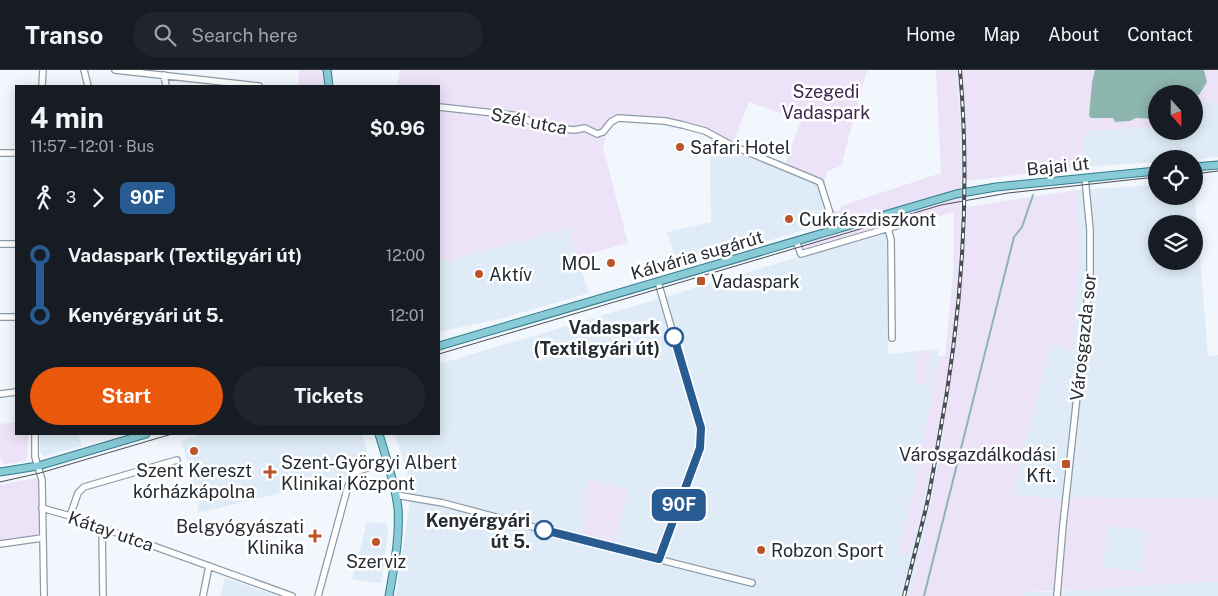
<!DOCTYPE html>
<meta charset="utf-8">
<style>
body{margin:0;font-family:"Public Sans",sans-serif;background:#20242c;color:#f1f3f6;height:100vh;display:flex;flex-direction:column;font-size:19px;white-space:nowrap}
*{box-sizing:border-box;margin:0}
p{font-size:16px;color:#9ea1a6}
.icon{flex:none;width:28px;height:28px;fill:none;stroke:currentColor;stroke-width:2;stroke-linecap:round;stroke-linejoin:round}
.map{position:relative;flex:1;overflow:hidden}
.side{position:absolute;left:15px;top:15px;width:425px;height:350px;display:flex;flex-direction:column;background:#171b24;border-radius:0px;box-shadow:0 2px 12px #0003}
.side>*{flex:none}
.badge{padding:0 10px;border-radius:8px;font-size:18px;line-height:32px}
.needle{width:32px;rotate:159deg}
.controls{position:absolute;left:1148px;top:15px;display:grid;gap:10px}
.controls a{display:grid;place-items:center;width:55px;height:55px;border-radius:50%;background:#171b24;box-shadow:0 2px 12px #0003;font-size:25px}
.map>.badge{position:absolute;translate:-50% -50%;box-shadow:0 0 0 2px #fff}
.legs{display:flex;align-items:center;gap:8px;height:55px;padding:0 15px;font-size:16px}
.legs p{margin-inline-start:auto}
.headline{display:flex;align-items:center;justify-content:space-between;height:85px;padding:0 15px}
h1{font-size:28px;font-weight:700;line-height:38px}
.cta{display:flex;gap:10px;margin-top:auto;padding:10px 15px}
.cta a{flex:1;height:58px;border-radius:30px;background:#ea580c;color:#fff;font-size:20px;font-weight:700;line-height:58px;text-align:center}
.cta a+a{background:#20242c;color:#f1f3f6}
ul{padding:0 15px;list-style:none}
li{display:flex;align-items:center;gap:18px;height:60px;font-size:19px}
li i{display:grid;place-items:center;width:8px;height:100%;margin:0 6px;background:currentColor}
li i::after{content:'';width:12px;height:12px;margin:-6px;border:4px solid;border-radius:50%;background:#171b24}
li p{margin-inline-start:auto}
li:first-child i{background:linear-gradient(#0000 50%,currentColor 0)}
li:last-child i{background:linear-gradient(currentColor 50%,#0000 0)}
header{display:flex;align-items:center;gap:30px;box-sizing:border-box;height:70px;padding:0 25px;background:#171b24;border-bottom:1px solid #363941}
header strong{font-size:24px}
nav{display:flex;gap:28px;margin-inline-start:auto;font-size:18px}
.search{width:350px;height:45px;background:#20242c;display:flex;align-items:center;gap:12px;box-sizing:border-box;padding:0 18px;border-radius:28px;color:#9ea1a6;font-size:19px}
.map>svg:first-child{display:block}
.built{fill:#dfecf8;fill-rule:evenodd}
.green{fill:#ede3f8;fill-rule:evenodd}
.water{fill:#8cb5ad}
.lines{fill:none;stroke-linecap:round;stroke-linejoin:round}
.stream{stroke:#8cb5ad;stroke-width:2}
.minor-casing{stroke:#8d9ba7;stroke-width:8}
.major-casing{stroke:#347c8b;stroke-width:9}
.minor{stroke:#fff;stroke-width:5.5}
.major{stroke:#89cad7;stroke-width:7}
.tram{stroke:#494f54;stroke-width:1}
.rail-casing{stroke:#494f54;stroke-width:4}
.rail{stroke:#fff;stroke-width:2;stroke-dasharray:5.5;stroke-linecap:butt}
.line-1-casing{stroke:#fff;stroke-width:11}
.line-1{stroke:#275b91;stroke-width:8}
.poi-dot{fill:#bb5529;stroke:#fff;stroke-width:2}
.stop-1-dot{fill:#fff;stroke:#275b91;stroke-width:2.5}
.labels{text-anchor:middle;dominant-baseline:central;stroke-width:5;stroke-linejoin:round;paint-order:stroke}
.park-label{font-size:18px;fill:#3f2851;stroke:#fff}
.street-label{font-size:18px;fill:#262c31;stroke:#fff}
.poi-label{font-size:18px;fill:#262c31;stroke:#fff;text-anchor:start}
.stop-label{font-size:18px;font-weight:bold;fill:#262c31;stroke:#fff;text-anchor:end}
</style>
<header>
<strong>Transo</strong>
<div class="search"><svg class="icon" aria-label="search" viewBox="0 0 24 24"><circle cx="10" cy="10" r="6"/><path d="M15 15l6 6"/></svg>Search here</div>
<nav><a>Home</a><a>Map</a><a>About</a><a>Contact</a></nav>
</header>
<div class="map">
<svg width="1218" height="526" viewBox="0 0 1218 526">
<rect width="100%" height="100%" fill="#f1f7fd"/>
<path class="built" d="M956,0H962L965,68L967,137L962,212L953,296L939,384L923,473L910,526H395L412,420L395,364H439V294L886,161L889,222L888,282L890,284L939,279L928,351L915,416L925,424L942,341L958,202L961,134L959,30Z
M1203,31L1218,34V87L1194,89H1156V92L1082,97L1081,85L1087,61L1156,57V61H1194V35Z
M710,66L735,73L825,111L824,118L835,151L678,197L667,162L711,152Z
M1194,114L1208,286L1218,285V429L1075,427L1061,430L1013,424L1050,274L1072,281L1080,173L1076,120L1156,115V126H1194ZM1156,154H1194V191H1156Z
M569,158L589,223L504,248L439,262V193Z
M40,364H78L82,376L44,386L41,384L40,381Z
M204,364H362L370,392L352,397L346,407L202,442L197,441L199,432L181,371Z
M367,452L387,453L388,464L381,513L352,510Z
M1107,456L1146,460L1142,502L1103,498Z
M225,508L277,526H221Z
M1218,512V526H1023V522H1052L1177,513Z"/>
<path class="green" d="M299,0H333V16H298Z
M400,0H867L841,96L827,101L825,111L785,95L801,50L749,32L733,73L705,59L664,49L612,45L603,77L628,173L577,187L568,158L439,193V16H397Z
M936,0H956C966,113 960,229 942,341C934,389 922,438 910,485L898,484C914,418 928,353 938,286H945L953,205L954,142L804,182L802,174L839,163L831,139L839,141L841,136L941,103Z
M962,0H1095L1092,12L1089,46L1090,47L1113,48L1121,52L1130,51L1136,48H1156V57L1087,61L1081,85L1082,97L966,111Z
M1204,0H1218V34L1203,31L1194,35V26L1199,25L1207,12Z
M1076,120L1080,173L1073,281L1050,274L1013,424L1061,430L1075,427L1218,429V512C1153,513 1088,521 1023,522V526H910C942,399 959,268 967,137ZM1107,456L1146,460L1141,502L1103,498Z
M929,282L931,313L916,314L914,283Z
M16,352V364H28L27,389L25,391L4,394L0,386V354Z
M41,407L42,468L0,474V415Z
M587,408L629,420L614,472L584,464Z"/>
<path class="water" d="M1095,0H1204L1207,12L1199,25L1194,26V24H1156V48L1154,49L1136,48L1130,51L1115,52L1113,48H1091L1089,46L1092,12Z"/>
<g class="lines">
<path class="stream" d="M924,526L1014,167L1022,157L1033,125"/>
<defs>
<path id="minor" d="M84,0L88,16
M115,0L259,16
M164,5L166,16
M42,16L43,0
M439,37L512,45L522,47L539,56L574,60L585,58L597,64L603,62L611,52L618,48L665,51L683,55L705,61L731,75L820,112L835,159
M0,83H16
M888,158L891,170L892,268
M796,171L801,184L916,150
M0,174H16
M658,212L698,349L701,366L700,378L659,489
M0,247H16
M0,324L16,322
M35,364V387L42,410L44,526
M396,425L443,433L582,470L752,513
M42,438L70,446L292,526
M70,446L78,423L84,417L177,390
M102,458L103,526
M0,474L42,468
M203,526L209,496
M318,526L348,416L354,402L388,392
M1057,526L1063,455L1090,206V160L1085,108"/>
<path id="major" d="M327,0L329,16
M1194,97L1218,95
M439,276L956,124L996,117L1156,101
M379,364C386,388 395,413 398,438C400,468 394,497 389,526
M0,402L38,396L146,364"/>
</defs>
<use href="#minor" class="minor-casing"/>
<use href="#major" class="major-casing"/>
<use href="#minor" class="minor"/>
<use href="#major" class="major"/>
<path class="tram" d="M1194,104L1218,101
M439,284L941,135L1008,123L1156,107
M0,412L40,403L172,364"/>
<defs>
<path id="rail" d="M904,526C911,497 919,467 926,438C931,417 934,395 938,374C961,252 971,125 960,0"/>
</defs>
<use href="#rail" class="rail-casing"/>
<use href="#rail" class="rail"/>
</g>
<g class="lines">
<defs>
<path id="line-1" d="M544,460L659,489L700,378L701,358L674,267"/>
</defs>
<use href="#line-1" class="line-1-casing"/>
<use href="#line-1" class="line-1"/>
</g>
<g class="poi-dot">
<circle cx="680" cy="77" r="5"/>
<circle cx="789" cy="149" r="5"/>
<circle cx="611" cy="193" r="5"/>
<circle cx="479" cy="204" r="5"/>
<rect x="696" y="206" width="10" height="10" rx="2.5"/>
<circle cx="194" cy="381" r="5"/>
<rect x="1061" y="389" width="10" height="10" rx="2.5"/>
<path d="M267.5 394.5h5v5h5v5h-5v5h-5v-5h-5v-5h5z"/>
<path d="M312.5 458.5h5v5h5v5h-5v5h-5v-5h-5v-5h5z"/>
<circle cx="376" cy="472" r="5"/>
<circle cx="761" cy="480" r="5"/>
</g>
<g class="stop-1-dot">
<circle cx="674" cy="267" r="9"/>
<circle cx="544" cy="460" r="9"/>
</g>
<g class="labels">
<g class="park-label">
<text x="826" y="21">Szegedi<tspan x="826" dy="21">Vadaspark</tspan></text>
</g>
<g class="street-label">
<text transform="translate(529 51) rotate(11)">Szél utca</text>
<text transform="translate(1058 96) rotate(-6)">Bajai út</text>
<text transform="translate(697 185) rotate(-16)">Kálvária sugárút</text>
<text transform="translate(1083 267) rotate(-84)">Városgazda sor</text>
<text transform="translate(111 461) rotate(19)">Kátay utca</text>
</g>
<g class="poi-label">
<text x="690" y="77">Safari Hotel</text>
<text x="799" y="149">Cukrászdiszkont</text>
<text x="601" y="193" text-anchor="end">MOL</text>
<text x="489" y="204">Aktív</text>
<text x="711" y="211">Vadaspark</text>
<text x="1056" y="384" text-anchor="end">Városgazdálkodási<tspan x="1056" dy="21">Kft.</tspan></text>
<text x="281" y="392">Szent-Györgyi Albert<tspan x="281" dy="21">Klinikai Központ</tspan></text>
<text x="194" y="400" text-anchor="middle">Szent Kereszt<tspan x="194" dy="21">kórházkápolna</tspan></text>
<text x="304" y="456" text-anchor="end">Belgyógyászati<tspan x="304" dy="21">Klinika</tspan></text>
<text x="771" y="480">Robzon Sport</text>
<text x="376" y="491" text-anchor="middle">Szerviz</text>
</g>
<g class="stop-label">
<text x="660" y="257">Vadaspark<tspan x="660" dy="21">(Textilgyári út)</tspan></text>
<text x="530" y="450">Kenyérgyári<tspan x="530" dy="21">út 5.</tspan></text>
</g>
</g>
</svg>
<div class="controls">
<a><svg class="needle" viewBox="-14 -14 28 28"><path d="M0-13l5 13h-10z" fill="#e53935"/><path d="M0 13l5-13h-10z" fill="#9ea1a6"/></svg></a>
<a><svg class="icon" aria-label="locate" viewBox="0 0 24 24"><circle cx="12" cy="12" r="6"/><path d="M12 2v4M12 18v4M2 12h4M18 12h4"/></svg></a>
<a><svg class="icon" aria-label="layers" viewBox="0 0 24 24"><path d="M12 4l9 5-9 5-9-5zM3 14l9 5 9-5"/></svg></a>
</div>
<b class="badge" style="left:679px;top:435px;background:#275b91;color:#fff">90F</b>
<section class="side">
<div class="headline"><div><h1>4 min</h1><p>11:57 – 12:01 · Bus</p></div><b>$0.96</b></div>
<div class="legs"><svg class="icon" aria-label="walk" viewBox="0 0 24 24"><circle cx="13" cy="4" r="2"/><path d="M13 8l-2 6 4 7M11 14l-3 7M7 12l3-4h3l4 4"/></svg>3<svg class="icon" aria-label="forward" viewBox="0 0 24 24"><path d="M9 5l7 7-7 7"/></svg><b class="badge" style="background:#275b91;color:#fff">90F</b></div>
<ul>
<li><i style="color:#275b91"></i><b>Vadaspark (Textilgyári út)</b><p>12:00</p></li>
<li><i style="color:#275b91"></i><b>Kenyérgyári út 5.</b><p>12:01</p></li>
</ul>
<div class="cta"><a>Start</a><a>Tickets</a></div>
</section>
</div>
